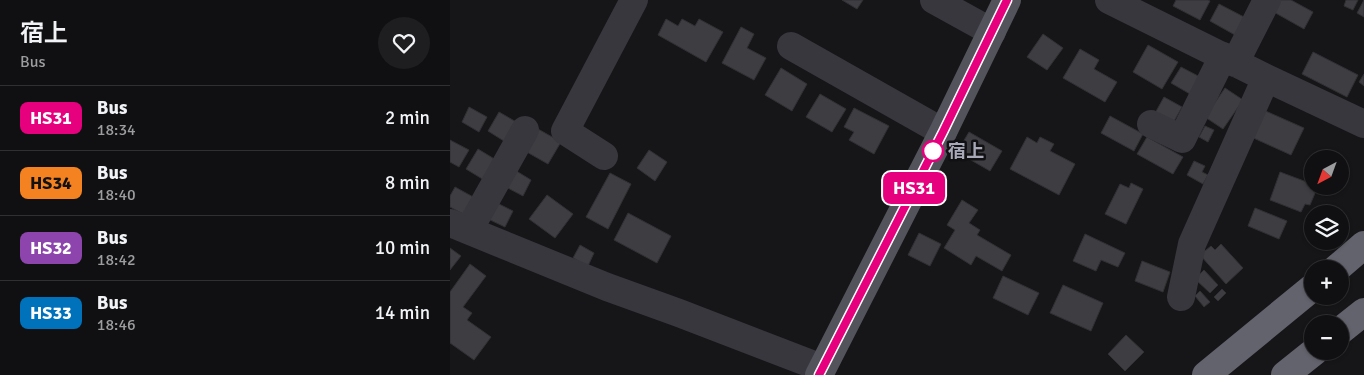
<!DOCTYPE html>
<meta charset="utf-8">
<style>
body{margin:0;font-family:Signika,"Noto Sans JP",sans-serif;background:#1e1e20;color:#f1f3f6;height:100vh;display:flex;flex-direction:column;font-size:19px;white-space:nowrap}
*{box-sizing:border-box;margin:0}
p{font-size:16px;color:#9c9d9f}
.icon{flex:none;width:28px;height:28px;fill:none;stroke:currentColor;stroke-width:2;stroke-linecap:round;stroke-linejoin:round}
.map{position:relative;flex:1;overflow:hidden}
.side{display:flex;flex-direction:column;background:#101012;width:450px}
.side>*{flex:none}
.badge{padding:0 10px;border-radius:8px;font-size:18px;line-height:32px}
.needle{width:32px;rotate:221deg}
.tools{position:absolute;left:854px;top:150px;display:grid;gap:10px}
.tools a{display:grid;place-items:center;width:45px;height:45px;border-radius:50%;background:#101012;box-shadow:0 1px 4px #0004,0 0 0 1px #303032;font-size:25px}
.map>.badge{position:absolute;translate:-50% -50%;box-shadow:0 0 0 2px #fff}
.round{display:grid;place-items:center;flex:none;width:52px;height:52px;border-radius:26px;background:#1e1e20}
.head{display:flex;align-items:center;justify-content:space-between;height:85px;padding:0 20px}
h1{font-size:24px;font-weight:600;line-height:38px}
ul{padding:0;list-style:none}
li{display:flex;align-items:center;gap:15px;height:65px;padding:0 20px;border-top:1px solid #303032}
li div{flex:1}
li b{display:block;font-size:19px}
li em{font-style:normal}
li .badge{min-width:55px;font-weight:700;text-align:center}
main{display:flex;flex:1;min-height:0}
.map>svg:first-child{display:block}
.building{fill:#3d3d42;stroke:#313034}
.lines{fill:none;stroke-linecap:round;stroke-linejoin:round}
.minor{stroke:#37373d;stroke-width:28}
.major{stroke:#53535c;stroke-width:28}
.highway{stroke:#63636e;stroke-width:28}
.line-casing{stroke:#fff;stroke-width:11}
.line{stroke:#e6007e;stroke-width:8}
.stop-dot{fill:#fff;stroke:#e6007e;stroke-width:2.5}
.labels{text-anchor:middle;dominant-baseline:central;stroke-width:5;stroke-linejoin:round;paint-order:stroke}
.stop-label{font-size:18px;font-weight:bold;fill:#a8a9b8;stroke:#111113;text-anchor:start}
</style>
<main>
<section class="side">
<div class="head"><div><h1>宿上</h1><p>Bus</p></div><a class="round"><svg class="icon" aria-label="heart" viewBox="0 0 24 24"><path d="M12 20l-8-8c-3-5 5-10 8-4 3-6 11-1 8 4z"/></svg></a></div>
<ul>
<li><span class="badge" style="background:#e6007e;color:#fff">HS31</span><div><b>Bus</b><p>18:34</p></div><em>2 min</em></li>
<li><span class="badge" style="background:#f58220;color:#111">HS34</span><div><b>Bus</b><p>18:40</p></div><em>8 min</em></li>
<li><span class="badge" style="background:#8e44ad;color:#fff">HS32</span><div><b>Bus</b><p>18:42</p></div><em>10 min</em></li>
<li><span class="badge" style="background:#0072bc;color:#fff">HS33</span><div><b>Bus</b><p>18:46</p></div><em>14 min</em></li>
</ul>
</section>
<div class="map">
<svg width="914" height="375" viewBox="0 0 914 375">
<rect width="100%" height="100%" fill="#161618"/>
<path class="building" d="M392,0H413L407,9Z
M726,0H758L760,1L750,20L723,6Z
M828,0H841L863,12L854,29L822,11Z
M896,0H908L903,10L894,6Z
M914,0V17L907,13Z
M769,4L794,17L785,35L760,21Z
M216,19L228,26L232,19L245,26L249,19L273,32L256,62L208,35Z
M291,27L304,34L297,48L316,58L304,80L272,63Z
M593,34L613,48L597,70L577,57Z
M698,45L728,62L712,89L683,72Z
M630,49L649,60L644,69L667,82L655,102L613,78Z
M863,52L908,75L897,97L852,74Z
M731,67L750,77L740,94L721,83Z
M331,68L357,84L342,111L315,95Z
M914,74V86L909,82Z
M775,88L793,100L773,129L755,117Z
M370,94L396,109L382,132L356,117Z
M714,97L732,107L722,125L704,115Z
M19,107L37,117L29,132L12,122Z
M404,108L439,126L424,154L399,140L404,132L394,127Z
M811,109L854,128L841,155L799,136Z
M49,112L68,123L57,143L38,131Z
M660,116L693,134L684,151L651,133Z
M755,126L764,130L758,142L749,137Z
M88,129L111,142L98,164L75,151Z
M519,132L552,151L540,171L507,152Z
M577,137L587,143L590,137L604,144L600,151L625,164L609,195L560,169Z
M697,137L733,157L723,174L687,154Z
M0,140L19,150L9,167L0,162Z
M28,149L46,160L34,180L16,169Z
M199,150L217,162L205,181L187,168Z
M744,161L755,166L752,172L758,175L753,184L737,175Z
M63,169L81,180L73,196L54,186Z
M830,172L862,184V186H868L860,205L855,204L851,212L820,200Z
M160,173L181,184L158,229L136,217Z
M681,183L693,189L676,224L655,214L670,184L679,188Z
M5,187L25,198L15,215L0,207V196Z
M97,195L123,214L105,238L79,219Z
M512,200L528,210L519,223L530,230L527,235L561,255L552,271L526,256L521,265L494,248L505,230L497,225Z
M45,202L63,211L55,227L36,218Z
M805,208L837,221L829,239L798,226Z
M178,213L221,236L207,263L164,240Z
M469,233L491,244L480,266L458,255Z
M635,234L675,253L668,267L651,260L646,271L623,261Z
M771,244L793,268L776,284L750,255L761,246L765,250Z
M130,245L144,253L138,266L123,258Z
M0,248L11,256L0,270Z
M692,261L720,272L713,292L685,281Z
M20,264L36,276L13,307L22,313L17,320L41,337L24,360L0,343V292Z
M754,270L768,285L760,293L745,279Z
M553,276L589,293L578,315L543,298Z
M613,285L653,303L641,331L600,313Z
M772,289L776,293L768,301L764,297Z
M750,291L760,302L754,307L745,296Z
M676,335L694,352L675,371L658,354Z"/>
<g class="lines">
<path class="minor" d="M484,0L542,32
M659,0L816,78L914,124
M341,46L493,132
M785,63L817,0
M701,124L732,139L773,56
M154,156L115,131L184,0
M0,223L157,287L229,313L372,368
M19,230L75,130
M731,297L742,244L816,78"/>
<path class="major" d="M369,375L493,132L557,0"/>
<path class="highway" d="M886,269L914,245
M890,331L914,312
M756,375L862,288
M835,375L865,351"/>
</g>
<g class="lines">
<defs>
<path id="line" d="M369,375L493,132L557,0"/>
</defs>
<use href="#line" class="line-casing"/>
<use href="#line" class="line"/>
</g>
<circle class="stop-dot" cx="483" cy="151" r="10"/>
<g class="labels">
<g class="stop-label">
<text x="498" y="151">宿上</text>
</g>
</g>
</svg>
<div class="tools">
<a><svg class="needle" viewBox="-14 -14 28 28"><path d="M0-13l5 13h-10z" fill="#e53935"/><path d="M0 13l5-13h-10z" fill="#9c9d9f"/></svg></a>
<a><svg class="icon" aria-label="layers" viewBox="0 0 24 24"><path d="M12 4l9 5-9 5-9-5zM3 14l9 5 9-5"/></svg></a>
<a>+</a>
<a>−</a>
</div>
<b class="badge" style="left:464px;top:188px;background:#e6007e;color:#fff">HS31</b>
</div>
</main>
